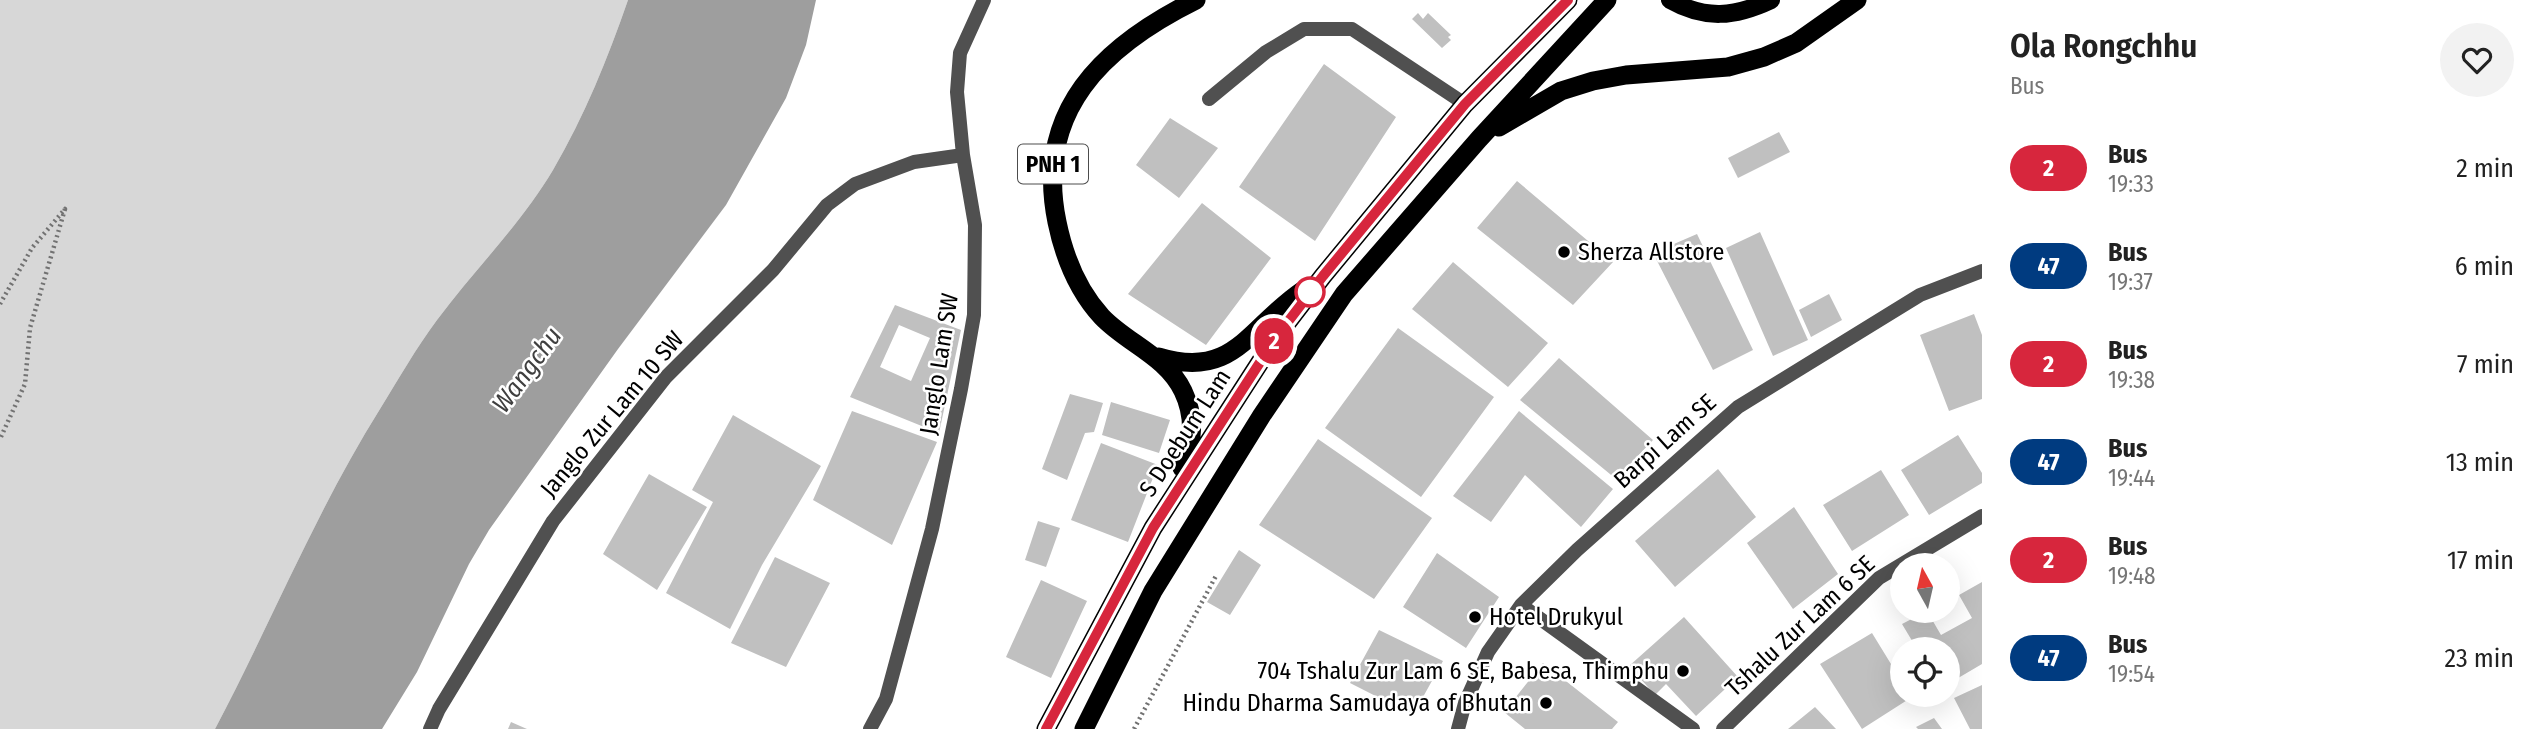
<!DOCTYPE html>
<style>
body{margin:0;font-family:"Fira Sans Condensed",sans-serif;background:#f2f2f2;color:#222;height:100vh;display:flex;flex-direction:column;font-size:26px;white-space:nowrap}
*{box-sizing:border-box;margin:0}
p{font-size:23px;color:#767676}
.icon{flex:none;width:38px;height:38px;fill:none;stroke:currentColor;stroke-width:2;stroke-linecap:round;stroke-linejoin:round}
.map{position:relative;flex:1;overflow:hidden}
.panel{display:flex;flex-direction:column;background:#fff;width:560px}
.panel>*{flex:none}
.badge{padding:0 14px;border-radius:23px;font-size:24px;line-height:46px}
.needle{width:46px;rotate:352deg}
.fabs{position:absolute;left:1890px;top:553px;display:grid;gap:14px}
.fabs a{display:grid;place-items:center;width:70px;height:70px;border-radius:50%;background:#fff;box-shadow:0 7px 28px #0002;font-size:35px}
.map>.badge{position:absolute;translate:-50% -50%;box-shadow:0 0 0 4px #fff}
.round{display:grid;place-items:center;flex:none;width:74px;height:74px;border-radius:37px;background:#f2f2f2}
.overview{display:flex;align-items:center;justify-content:space-between;height:119px;padding:0 28px}
h1{font-size:33px;font-weight:600;line-height:52px}
ul{padding:0;list-style:none}
li{display:flex;align-items:center;gap:21px;height:98px;padding:0 28px}
li div{flex:1}
li b{display:block;font-size:26px}
li em{font-style:normal}
li .badge{min-width:77px;font-weight:700;text-align:center}
main{display:flex;flex:1;min-height:0}
.map>svg:first-child{display:block}
.green{fill:#d7d7d7}
.water{fill:#9e9e9e}
.building{fill:#c0c0c0;fill-rule:evenodd}
.lines{fill:none;stroke-linecap:round;stroke-linejoin:round}
.path{stroke:#727272;stroke-width:4.5;stroke-dasharray:2 3.5;stroke-linecap:butt}
.minor{stroke:#505050;stroke-width:14}
.primary{stroke:#000;stroke-width:18}
.trunk{stroke:#000;stroke-width:19}
.line-casing{stroke:#fff;stroke-width:16}
.line{stroke:#d7263d;stroke-width:10}
.poi-dot{fill:#000;stroke:#fff;stroke-width:2.5}
.stop-dot{fill:#fff;stroke:#d7263d;stroke-width:3.5}
.labels{text-anchor:middle;dominant-baseline:central;stroke-width:5;stroke-linejoin:round;paint-order:stroke}
.shield{fill:#fff;stroke:#4c4c4c;stroke-width:2}
.shield-label{font-size:23px;font-weight:bold;fill:#000}
.poi-label{font-size:24px;fill:#000;stroke:#fff;text-anchor:start}
.street-label{font-size:24px;fill:#000;stroke:#fff}
.water-label{font-size:26px;font-style:italic;fill:#3f3f3f;stroke:#fff}
</style>
<main>
<div class="map">
<svg width="1982" height="729" viewBox="0 0 1982 729">
<rect width="100%" height="100%" fill="#fff"/>
<path class="green" d="M0,0H628C608,58 584,117 553,170C521,224 475,269 437,320C416,348 398,380 380,409C316,511 271,623 215,729H0Z"/>
<path class="water" d="M628,0H816L806,45L786,98L726,205L618,349L489,530L469,564L417,672L382,729H215C271,623 316,511 380,409C398,380 416,348 437,320C475,269 521,224 553,170C584,117 608,58 628,0Z"/>
<path class="building" d="M1418,13L1423,19L1428,13L1451,35L1448,37L1451,40L1442,48L1412,19Z
M1324,64L1396,117L1315,241L1239,187Z
M1170,118L1218,148L1179,198L1136,165Z
M1779,132L1790,152L1738,178L1728,158Z
M1517,181L1613,262L1573,305L1477,228Z
M1202,203L1271,258L1206,345L1128,294Z
M1760,232L1808,340L1773,356L1726,248Z
M1697,234L1753,350L1713,370L1653,253Z
M1453,262L1548,343L1508,387L1412,309Z
M1829,294L1842,320L1811,337L1799,310Z
M895,305L961,330L939,433L850,397ZM899,325L930,338L911,381L880,367Z
M1974,314L1982,335V399L1949,411L1920,335Z
M1398,328L1494,397L1421,497L1325,428Z
M1559,358L1653,440L1616,479L1520,400Z
M1070,394L1103,403L1094,432L1085,433L1067,480L1042,469Z
M1111,402L1170,420L1159,453L1102,435Z
M852,411L937,442L892,545L813,500Z
M1519,411L1613,489L1581,527L1525,475L1491,522L1453,496Z
M733,415L821,466L762,565L730,629L666,593L713,502L692,490Z
M1958,435L1982,473V483L1929,515L1901,470Z
M1318,439L1432,518L1374,599L1259,525Z
M1101,443L1158,465L1128,542L1071,520Z
M1718,469L1756,517L1675,587L1635,541Z
M1881,470L1909,515L1852,551L1823,505Z
M649,474L707,507L657,590L603,554Z
M1794,507L1838,574L1793,609L1747,543Z
M1038,521L1060,528L1046,567L1025,560Z
M1239,550L1261,565L1230,615L1207,602Z
M1437,553L1499,597L1466,648L1403,607Z
M775,557L830,583L786,667L731,643Z
M1041,580L1087,601L1051,678L1006,657Z
M1982,582V664L1948,684V649H1917L1902,624L1927,611L1941,635L1972,618L1959,595Z
M1684,617L1738,677L1696,716L1666,684L1655,695L1629,666Z
M1379,630L1443,661L1413,715L1350,683Z
M1872,633L1902,682V695H1911L1912,697L1862,729L1820,664Z
M1543,663L1618,722L1612,729H1525L1504,712Z
M1982,685V729H1970L1954,698Z
M1815,707L1836,729H1788Z
M1934,718L1942,729H1918L1916,727Z
M511,722L527,729H508Z"/>
<g class="lines">
<path class="path" d="M0,304L32,248L65,209L30,328L25,384L0,439
M1134,729L1217,574"/>
<path class="minor" d="M1209,99L1266,52L1304,29H1352L1465,104
M1521,605L1693,729
M430,729L439,709L553,521L666,377L773,270L827,205L855,184L914,162L963,155
M870,729L886,699L932,529L961,389L974,315L975,225L963,155L957,92L960,53L984,0
M1458,729L1465,703L1488,652L1521,605L1577,550L1738,407L1920,295L1982,271
M1723,729L1879,578L1982,516"/>
<path class="primary" d="M1670,0C1705,20 1735,17 1771,0"/>
<path class="trunk" d="M1499,127L1561,91L1593,81L1626,75L1728,67L1764,57L1796,43L1857,0
M1159,357C1234,380 1249,327 1302,291
M1182,468C1194,444 1195,416 1183,391C1166,356 1128,344 1102,317C1078,291 1064,256 1057,222C1034,111 1103,46 1196,0
M1046,729L1153,528L1277,336L1323,276L1465,104L1568,0
M1084,729L1153,591L1262,415L1344,294L1479,139L1607,0"/>
</g>
<g class="lines">
<defs>
<path id="line" d="M1046,729L1153,528L1277,336L1323,276L1465,104L1568,0"/>
</defs>
<use href="#line" class="line-casing"/>
<use href="#line" class="line"/>
</g>
<g class="poi-dot">
<circle cx="1564" cy="252" r="7"/>
<circle cx="1475" cy="617" r="7"/>
<circle cx="1683" cy="671" r="7"/>
<circle cx="1546" cy="703" r="7"/>
</g>
<circle class="stop-dot" cx="1310" cy="292" r="14"/>
<g class="labels">
<rect class="shield" x="1018" y="144.5" width="70" height="39" rx="5"/>
<g class="shield-label">
<text x="1053" y="164">PNH 1</text>
</g>
<g class="poi-label">
<text x="1578" y="252">Sherza Allstore</text>
<text x="1489" y="617">Hotel Drukyul</text>
<text x="1669" y="671" text-anchor="end">704 Tshalu Zur Lam 6 SE, Babesa, Thimphu</text>
<text x="1532" y="703" text-anchor="end">Hindu Dharma Samudaya of Bhutan</text>
</g>
<g class="street-label">
<text transform="translate(939 364) rotate(-81)">Janglo Lam SW</text>
<text transform="translate(612 414) rotate(-50)">Janglo Zur Lam 10 SW</text>
<text transform="translate(1185 433) rotate(-57)">S Doebum Lam</text>
<text transform="translate(1665 441) rotate(-42)">Barpi Lam SE</text>
<text transform="translate(1800 626) rotate(-43)">Tshalu Zur Lam 6 SE</text>
</g>
<g class="water-label">
<text transform="translate(527 370) rotate(-54)">Wangchu</text>
</g>
</g>
</svg>
<div class="fabs">
<a><svg class="needle" viewBox="-14 -14 28 28"><path d="M0-13l5 13h-10z" fill="#e53935"/><path d="M0 13l5-13h-10z" fill="#767676"/></svg></a>
<a><svg class="icon" aria-label="locate" viewBox="0 0 24 24"><circle cx="12" cy="12" r="6"/><path d="M12 2v4M12 18v4M2 12h4M18 12h4"/></svg></a>
</div>
<b class="badge" style="left:1274px;top:341px;background:#d7263d;color:#fff">2</b>
</div>
<section class="panel">
<div class="overview"><div><h1>Ola Rongchhu</h1><p>Bus</p></div><a class="round"><svg class="icon" aria-label="heart" viewBox="0 0 24 24"><path d="M12 20l-8-8c-3-5 5-10 8-4 3-6 11-1 8 4z"/></svg></a></div>
<ul>
<li><span class="badge" style="background:#d7263d;color:#fff">2</span><div><b>Bus</b><p>19:33</p></div><em>2 min</em></li>
<li><span class="badge" style="background:#003b80;color:#fff">47</span><div><b>Bus</b><p>19:37</p></div><em>6 min</em></li>
<li><span class="badge" style="background:#d7263d;color:#fff">2</span><div><b>Bus</b><p>19:38</p></div><em>7 min</em></li>
<li><span class="badge" style="background:#003b80;color:#fff">47</span><div><b>Bus</b><p>19:44</p></div><em>13 min</em></li>
<li><span class="badge" style="background:#d7263d;color:#fff">2</span><div><b>Bus</b><p>19:48</p></div><em>17 min</em></li>
<li><span class="badge" style="background:#003b80;color:#fff">47</span><div><b>Bus</b><p>19:54</p></div><em>23 min</em></li>
</ul>
</section>
</main>
